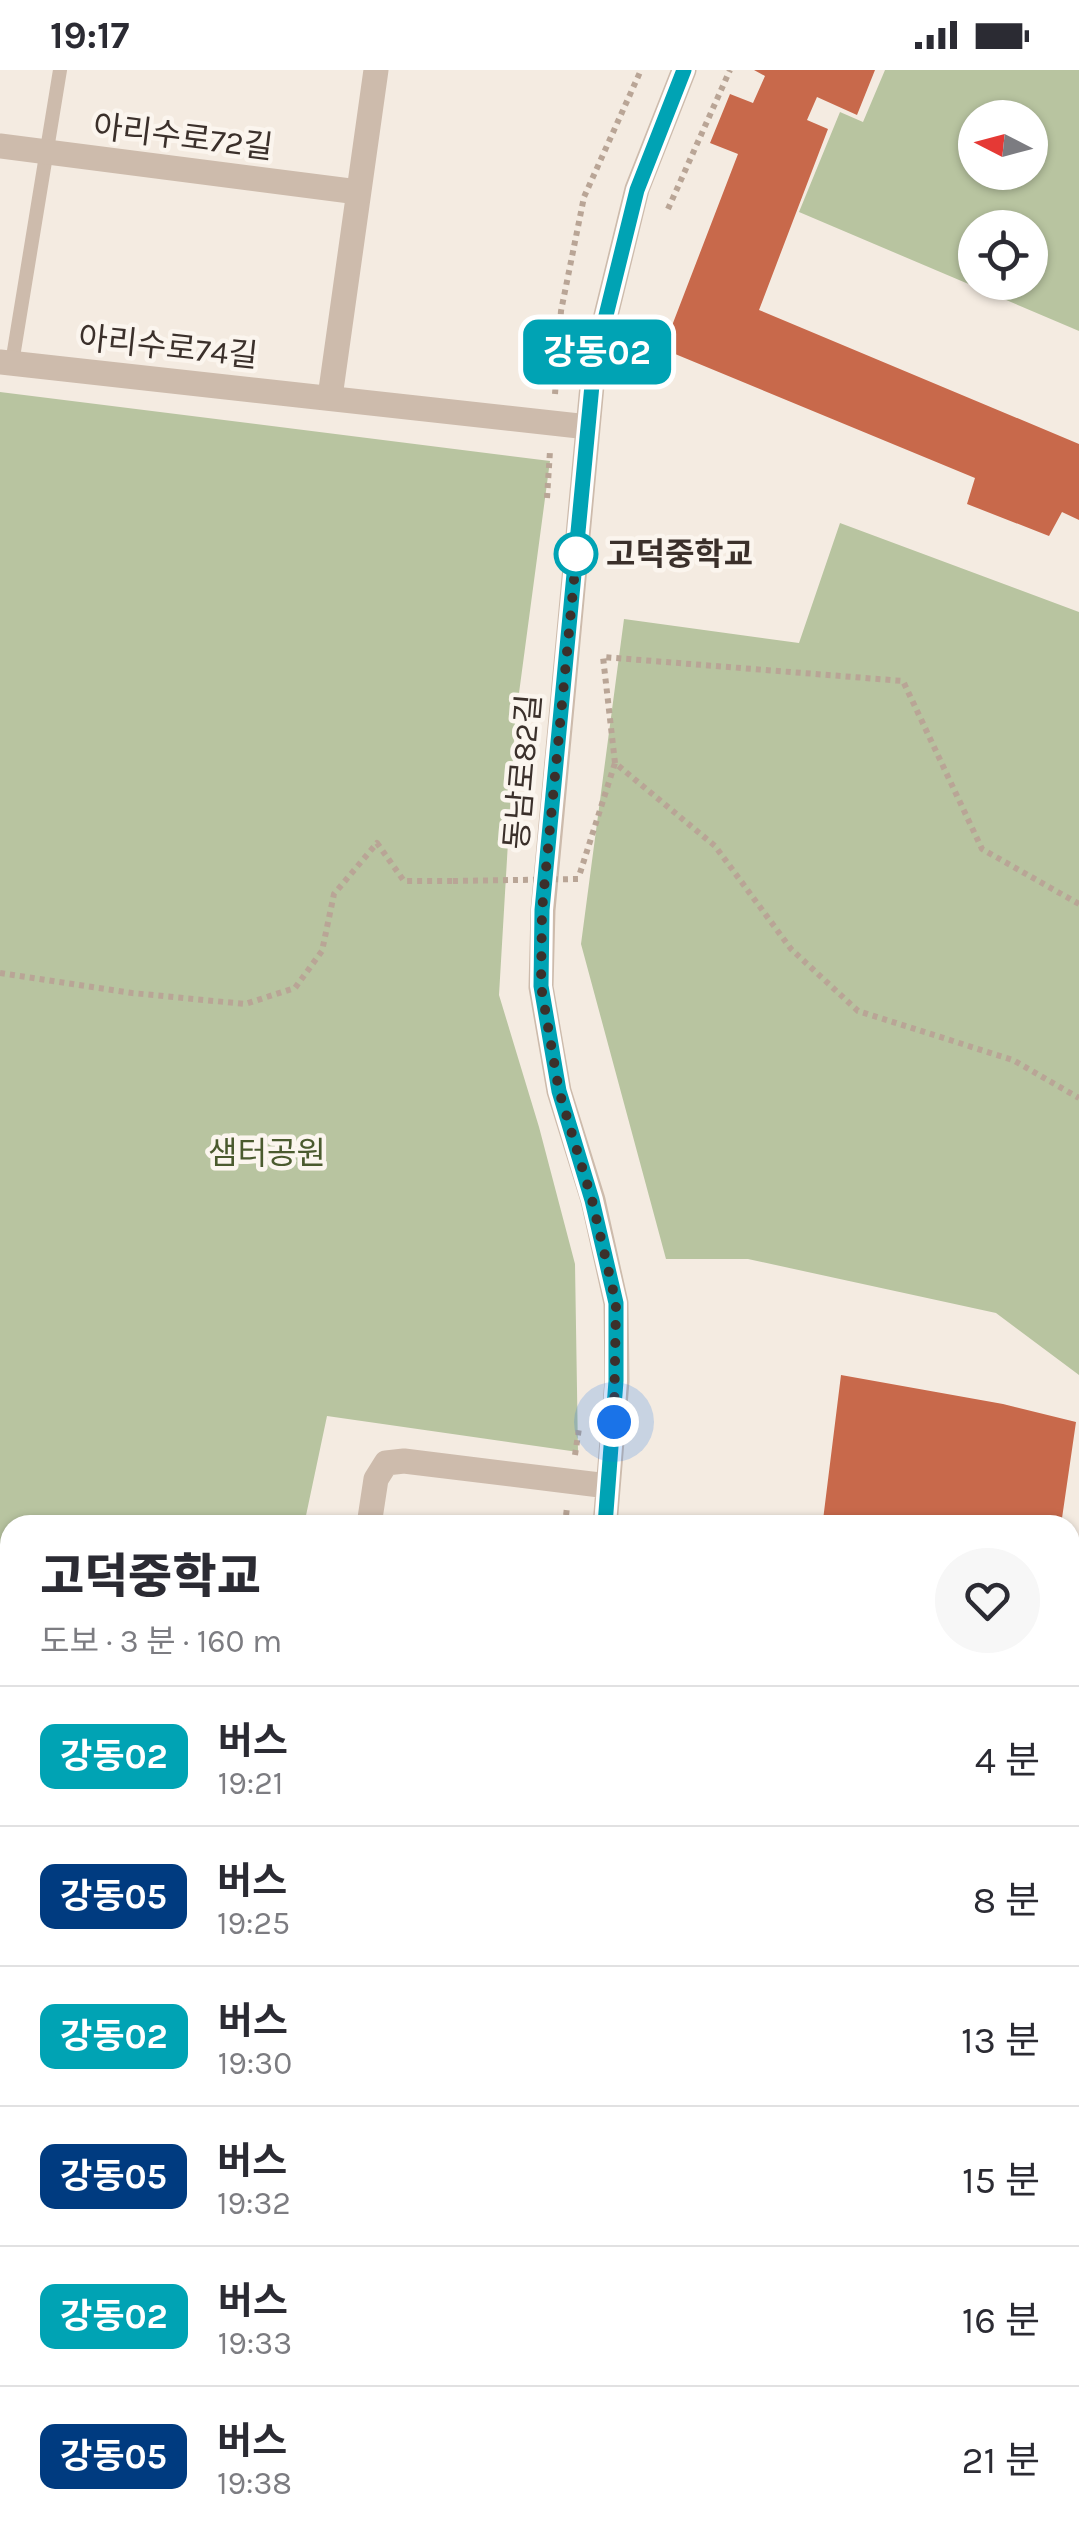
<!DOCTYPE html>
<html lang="ko">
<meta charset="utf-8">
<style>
body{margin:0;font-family:Karla,"Noto Sans KR",sans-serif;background:#f7f7f7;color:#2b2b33;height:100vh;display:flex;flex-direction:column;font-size:38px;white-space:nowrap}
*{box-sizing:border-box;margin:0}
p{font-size:32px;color:#7c7c81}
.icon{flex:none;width:55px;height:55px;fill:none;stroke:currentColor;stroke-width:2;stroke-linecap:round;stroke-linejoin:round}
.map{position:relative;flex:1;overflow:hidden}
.drawer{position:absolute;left:0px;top:1445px;width:1080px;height:1030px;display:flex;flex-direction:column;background:#fff;border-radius:30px 30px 0 0;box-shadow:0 2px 8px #0004}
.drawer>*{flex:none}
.badge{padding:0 20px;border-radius:15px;font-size:35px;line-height:65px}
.needle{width:65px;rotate:276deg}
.fabs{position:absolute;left:958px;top:30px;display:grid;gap:20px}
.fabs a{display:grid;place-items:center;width:90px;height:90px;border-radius:50%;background:#fff;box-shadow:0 2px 8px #0004;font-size:50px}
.you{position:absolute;width:50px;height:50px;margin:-25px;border:8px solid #fff;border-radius:50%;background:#1a73e8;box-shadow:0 0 0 15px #1a73e833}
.map>.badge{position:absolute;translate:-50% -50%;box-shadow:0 0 0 5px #fff}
.round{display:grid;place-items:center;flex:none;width:105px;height:105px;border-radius:52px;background:#f7f7f7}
.summary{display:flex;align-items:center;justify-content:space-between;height:170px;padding:0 40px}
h1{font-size:48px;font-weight:800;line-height:75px}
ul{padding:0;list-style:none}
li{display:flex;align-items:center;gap:30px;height:140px;padding:0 40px;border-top:2px solid #e1e1e2}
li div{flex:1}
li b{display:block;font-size:38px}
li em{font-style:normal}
li .badge{min-width:110px;font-weight:700;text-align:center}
.status{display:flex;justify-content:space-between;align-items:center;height:70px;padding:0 50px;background:#fff;direction:ltr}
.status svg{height:28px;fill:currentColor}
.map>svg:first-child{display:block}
.green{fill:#b8c4a0;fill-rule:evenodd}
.building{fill:#c8694b}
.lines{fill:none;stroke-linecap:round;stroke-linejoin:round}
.motorway-tunnel{stroke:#cfc6bd;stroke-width:30;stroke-dasharray:30 15;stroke-linecap:butt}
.path{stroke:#b9a596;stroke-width:6;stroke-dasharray:5 5;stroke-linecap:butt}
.service{stroke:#cdbbac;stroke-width:14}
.minor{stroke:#cdbbac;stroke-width:25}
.secondary{stroke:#a18a7d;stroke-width:25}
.path-bridge{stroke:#b9a596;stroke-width:6;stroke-dasharray:5 5;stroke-linecap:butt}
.line-casing{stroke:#fff;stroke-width:22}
.line{stroke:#00a3b4;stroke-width:15}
.walk{stroke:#3b302b;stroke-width:10;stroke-dasharray:0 18}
.stop-dot{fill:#fff;stroke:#00a3b4;stroke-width:5}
.labels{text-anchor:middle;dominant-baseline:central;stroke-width:9;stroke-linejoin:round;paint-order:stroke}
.street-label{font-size:32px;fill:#3b302b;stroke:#fbf5ee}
.stop-label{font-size:32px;font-weight:bold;fill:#3b302b;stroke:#fbf5ee;text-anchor:start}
.park-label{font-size:32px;fill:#4a5a2e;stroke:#fbf5ee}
</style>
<div class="status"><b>19:17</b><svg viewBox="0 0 49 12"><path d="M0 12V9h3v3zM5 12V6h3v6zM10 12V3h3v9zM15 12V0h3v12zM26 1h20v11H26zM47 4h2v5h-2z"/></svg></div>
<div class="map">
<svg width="1079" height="2475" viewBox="0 0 1079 2475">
<rect width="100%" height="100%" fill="#f4ebe1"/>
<path class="green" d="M885,0H1079V261L799,142L840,42L863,52ZM975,48H1030V102H975ZM975,158H1030V212H975Z
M0,322L550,391L515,653L499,925L539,1057L575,1194L578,1382L327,1346L304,1455H10V1939L0,1938Z
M840,453L1079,542V1305L996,1243L748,1189H666L581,874L624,549L799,573Z"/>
<path class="building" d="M754,0H875L857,45L817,27L807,50L828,59L759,240L1079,374V450L1062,442L1049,466L967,434L975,408L663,279L738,84L710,73L730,24L753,33L765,6Z
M841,1305L1003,1334L1076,1352L1061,1455H842L823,1450Z
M683,2465H701L708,2475H670Z"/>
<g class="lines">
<path class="motorway-tunnel" d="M0,2092H10
M1070,2189L1079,2190
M0,2191H10
M1070,2289L1079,2290"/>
<path class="path" d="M668,139L730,0
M555,324L561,241L584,127L641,0
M547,428L550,381
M615,693L603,587L903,611L982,779L1079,834
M580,803L615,693L715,776L791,879L858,941L1013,990L1079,1028
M0,903L132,923L245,934L295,918L322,881L334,824L377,773L404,811H453
M575,1385L579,1358
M565,1455L567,1437
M0,2130L10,2131
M0,2149L10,2150
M0,2290L10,2292
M1070,2291L1079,2293
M1070,2423L1079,2424
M425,2475V2465
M516,2475V2465"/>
<path class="service" d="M12,293L60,0"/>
<path class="minor" d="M0,76L358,122
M0,292L588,357
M330,327L376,0
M369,1455L376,1409L386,1393L404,1391L608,1416
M605,1455L617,1311L616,1233L593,1130L559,1021L541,917L543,840L594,294L637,119L684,0
M0,2360L10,2362
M217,2475L219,2465
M478,2475L479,2465"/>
<path class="secondary" d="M0,2203L10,2204
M1070,2348L1079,2349"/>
<path class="path-bridge" d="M453,811L578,809"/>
</g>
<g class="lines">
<defs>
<path id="line" d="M605,1455L616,1311V1233L592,1130L559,1021L541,916L542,840L594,294L637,120L684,0"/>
</defs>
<use href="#line" class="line-casing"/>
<use href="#line" class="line"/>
<path class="walk" d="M576,484L577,479L542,840L541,916L559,1021L592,1130L616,1233L614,1352"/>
</g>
<circle class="stop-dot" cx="576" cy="484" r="20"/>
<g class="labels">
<g class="street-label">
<text transform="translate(183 67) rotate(7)">아리수로72길</text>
<text transform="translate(168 277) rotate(6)">아리수로74길</text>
<text transform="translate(523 702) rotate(-85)">동남로82길</text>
</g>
<g class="stop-label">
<text x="606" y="484">고덕중학교</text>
</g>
<g class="park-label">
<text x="267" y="1083">샘터공원</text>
</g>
</g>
</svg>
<div class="fabs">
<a><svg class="needle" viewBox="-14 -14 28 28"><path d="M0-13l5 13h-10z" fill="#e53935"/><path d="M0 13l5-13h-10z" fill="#7c7c81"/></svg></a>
<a><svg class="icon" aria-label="locate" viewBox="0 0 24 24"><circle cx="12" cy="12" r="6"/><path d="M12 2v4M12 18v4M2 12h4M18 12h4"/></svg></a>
</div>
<div class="you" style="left:614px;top:1352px"></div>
<b class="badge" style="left:597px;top:282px;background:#00a3b4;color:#fff">강동02</b>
<section class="drawer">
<div class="summary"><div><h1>고덕중학교</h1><p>도보 · 3 분 · 160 m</p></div><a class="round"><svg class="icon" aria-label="heart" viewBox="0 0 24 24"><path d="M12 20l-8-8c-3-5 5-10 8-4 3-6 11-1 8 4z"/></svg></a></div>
<ul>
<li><span class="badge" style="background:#00a3b4;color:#fff">강동02</span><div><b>버스</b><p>19:21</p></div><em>4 분</em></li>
<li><span class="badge" style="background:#003b80;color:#fff">강동05</span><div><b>버스</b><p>19:25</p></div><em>8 분</em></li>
<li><span class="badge" style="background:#00a3b4;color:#fff">강동02</span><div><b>버스</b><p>19:30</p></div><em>13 분</em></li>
<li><span class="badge" style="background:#003b80;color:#fff">강동05</span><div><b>버스</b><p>19:32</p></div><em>15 분</em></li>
<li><span class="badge" style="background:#00a3b4;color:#fff">강동02</span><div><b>버스</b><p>19:33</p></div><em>16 분</em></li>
<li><span class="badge" style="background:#003b80;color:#fff">강동05</span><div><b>버스</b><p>19:38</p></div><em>21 분</em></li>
</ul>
</section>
</div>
